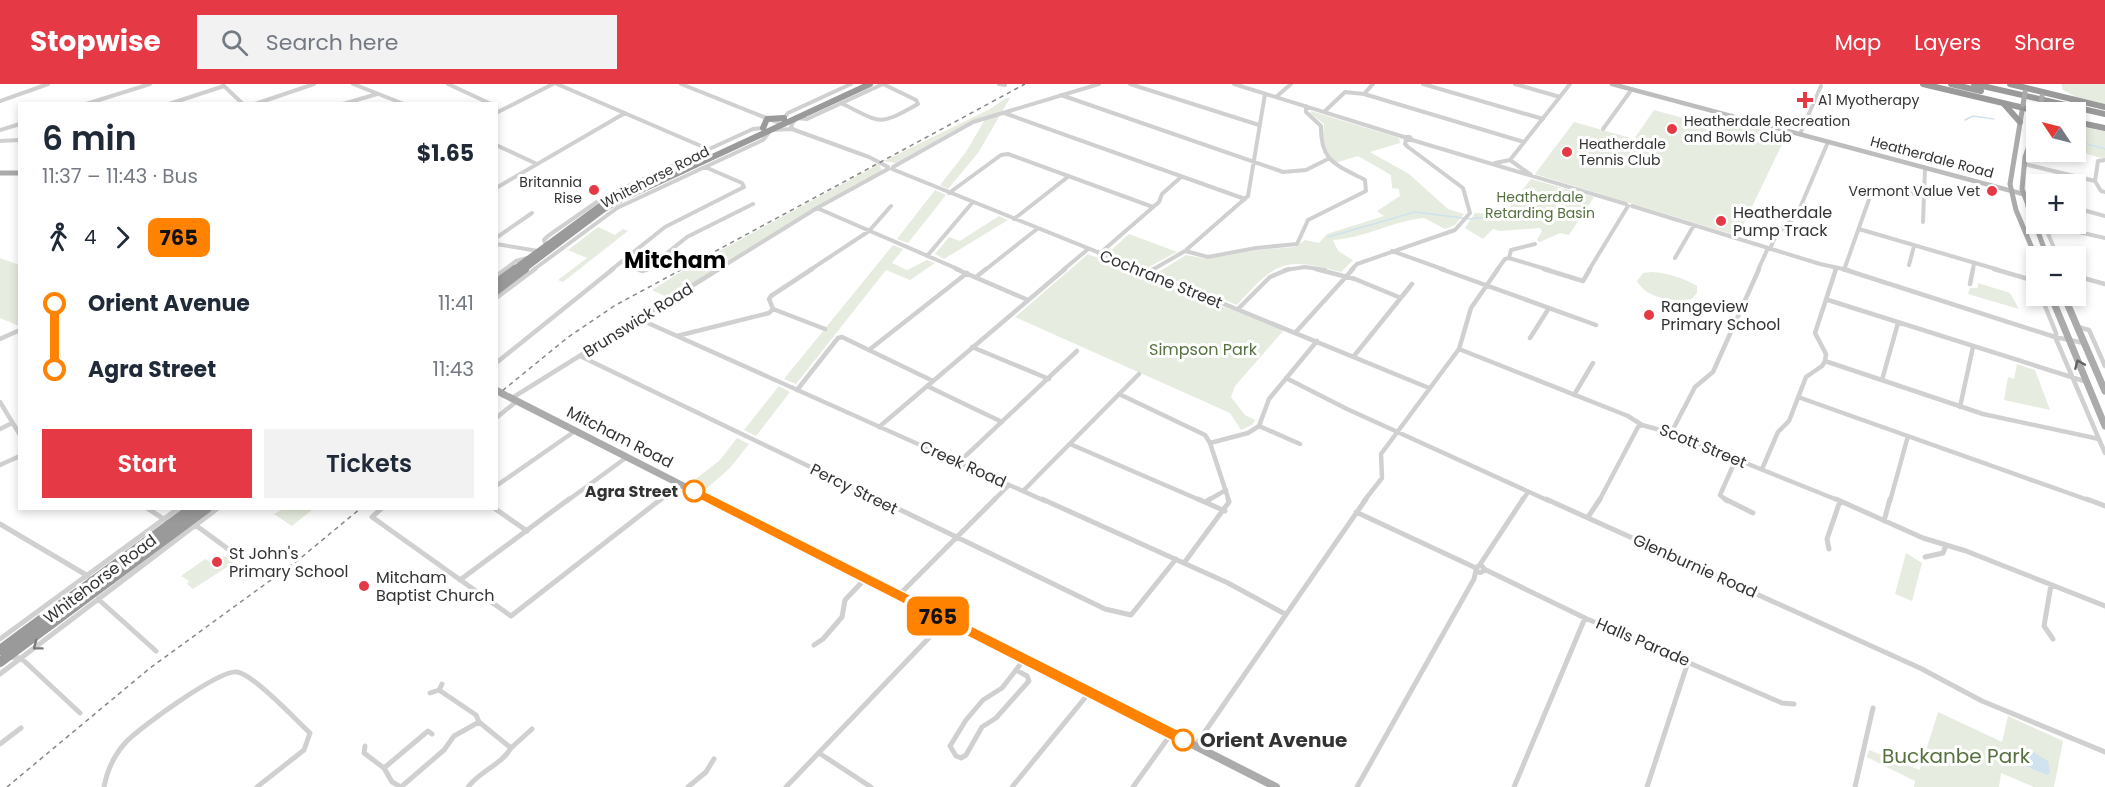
<!DOCTYPE html>
<meta charset="utf-8">
<style>
body{margin:0;font-family:Poppins,sans-serif;background:#f2f2f3;color:#1f2937;height:100vh;display:flex;flex-direction:column;font-size:22px;white-space:nowrap}
*{box-sizing:border-box;margin:0}
p{font-size:20px;color:#747a83}
.icon{flex:none;width:33px;height:33px;fill:none;stroke:currentColor;stroke-width:2;stroke-linecap:round;stroke-linejoin:round}
.map{position:relative;flex:1;overflow:hidden}
.side{position:absolute;left:18px;top:18px;width:480px;height:408px;display:flex;flex-direction:column;background:#fff;border-radius:0px;box-shadow:0 3px 9px #0003}
.side>*{flex:none}
.badge{padding:0 12px;border-radius:9px;font-size:21px;line-height:39px}
.needle{width:39px;rotate:305deg}
.fabs{position:absolute;left:2026px;top:18px;display:grid;gap:12px}
.fabs a{display:grid;place-items:center;width:60px;height:60px;border-radius:0px;background:#fff;box-shadow:0 3px 9px #0003;font-size:30px}
.map>.badge{position:absolute;translate:-50% -50%;box-shadow:0 0 0 3px #fff}
.legs{display:flex;align-items:center;gap:9px;height:66px;padding:0 24px;font-size:20px}
.legs p{margin-inline-start:auto}
.summary{display:flex;align-items:center;justify-content:space-between;height:102px;padding:0 24px}
h1{font-size:33px;font-weight:600;line-height:45px}
.button{display:flex;gap:12px;margin-top:auto;padding:12px 24px}
.button a{flex:1;height:69px;border-radius:0px;background:#e63946;color:#fff;font-size:24px;font-weight:600;line-height:69px;text-align:center}
.button a+a{background:#f2f2f3;color:#1f2937}
ul{padding:0 24px;list-style:none}
li{display:flex;align-items:center;gap:21px;height:66px;font-size:22px}
li i{display:grid;place-items:center;width:9px;height:100%;margin:0 8px;background:currentColor}
li i::after{content:'';width:15px;height:15px;margin:-8px;border:4px solid;border-radius:50%;background:#fff}
li p{margin-inline-start:auto}
li:first-child i{background:linear-gradient(#0000 50%,currentColor 0)}
li:last-child i{background:linear-gradient(currentColor 50%,#0000 0)}
header{display:flex;align-items:center;gap:36px;box-sizing:border-box;height:84px;padding:0 30px;background:#e63946;color:#fff}
header strong{font-size:28px}
nav{display:flex;gap:33px;margin-inline-start:auto;font-size:21px}
.search{width:420px;height:54px;background:#f2f2f3;display:flex;align-items:center;gap:15px;box-sizing:border-box;padding:0 21px;border-radius:0px;color:#747a83;font-size:22px}
.map>svg:first-child{display:block}
.green{fill:#e6ecdf}
.water{fill:#cfe2ee}
.lines{fill:none;stroke-linecap:round;stroke-linejoin:round}
.stream{stroke:#cfe2ee;stroke-width:1.5}
.street-far2{stroke:#d0d0d0;stroke-width:4}
.street-far1{stroke:#d0d0d0;stroke-width:4.5}
.street{stroke:#d0d0d0;stroke-width:5}
.secondary{stroke:#bdbdbd;stroke-width:4.5}
.primary-far2{stroke:#ababab;stroke-width:5}
.primary-far1{stroke:#ababab;stroke-width:7}
.primary{stroke:#ababab;stroke-width:8}
.highway-far2{stroke:#9a9a9a;stroke-width:6}
.highway-far1{stroke:#9a9a9a;stroke-width:8}
.highway{stroke:#9a9a9a;stroke-width:10}
.rail{stroke:#888;stroke-width:1.5;stroke-dasharray:4.5 4;stroke-linecap:butt}
.primary-bridge-far1{stroke:#ababab;stroke-width:5}
.primary-bridge{stroke:#ababab;stroke-width:7}
.oneway{stroke:#636363}
.oneway2{stroke:#7a7a7a}
.line-1{fill:#ff8200;stroke:#fff;stroke-width:1.5}
.poi-dot{fill:#e63946;stroke:#fff;stroke-width:2}
.stop-1-dot{fill:#fff;stroke:#ff8200;stroke-width:3}
.labels{text-anchor:middle;dominant-baseline:central;stroke-width:6;stroke-linejoin:round;paint-order:stroke}
.far-poi-label{font-size:14px;fill:#333;stroke:#fff;text-anchor:start}
.far-street-label{font-size:14px;fill:#333;stroke:#fff}
.far-park-label{font-size:14px;fill:#56703f;stroke:#fff}
.poi-label{font-size:16px;fill:#333;stroke:#fff;text-anchor:start}
.street-label{font-size:16px;fill:#333;stroke:#fff}
.park-label{font-size:16px;fill:#56703f;stroke:#fff}
.stop-label{font-size:16px;font-weight:bold;fill:#333;stroke:#fff;text-anchor:end}
.near-stop-label{font-size:20px;font-weight:bold;fill:#333;stroke:#fff;text-anchor:start}
.near-park-label{font-size:20px;fill:#56703f;stroke:#fff}
.district-label{font-size:22px;font-weight:bold;fill:#000;stroke:#fff}
</style>
<header>
<strong>Stopwise</strong>
<div class="search"><svg class="icon" aria-label="search" viewBox="0 0 24 24"><circle cx="10" cy="10" r="6"/><path d="M15 15l6 6"/></svg>Search here</div>
<nav><a>Map</a><a>Layers</a><a>Share</a></nav>
</header>
<div class="map">
<svg width="2105" height="703" viewBox="0 0 2105 703">
<rect width="100%" height="100%" fill="#fff"/>
<path class="green" d="M2061,0H2105V20L2076,13L2063,6Z
M1006,14H1010L978,69L948,105L940,101L966,68L987,32L969,38L896,79L884,77L990,25Z
M1654,26L1716,43L1722,32L1787,50L1738,152L1535,90L1574,38L1634,55Z
M1311,27L1399,54L1400,59L1370,68L1409,90L1448,125L1464,130L1455,141L1445,145L1424,134C1392,137 1365,154 1333,156L1338,167L1353,176L1341,188C1283,172 1276,178 1237,221L1157,189L1186,171L1207,175L1258,166L1295,163L1305,156L1319,159L1327,150L1384,132L1377,127L1400,112L1399,105L1392,104L1391,91L1358,72L1335,79L1322,59L1324,40L1310,29Z
M2076,42L2105,47V75L2076,67Z
M879,80L882,87L669,214L652,206L681,188Z
M1531,95L1594,113L1569,151L1560,149L1540,158L1537,156L1542,147L1540,144L1500,147L1493,145L1483,155L1465,144L1475,129L1504,130Z
M935,106L946,111L908,159L897,155Z
M999,132L1008,136L944,175L935,170L949,153L960,157Z
M598,143L615,151L623,145L628,147L563,198L558,196L587,174L568,166Z
M1129,150L1177,168L1145,185L1107,170Z
M893,161L903,165L892,179L907,186L927,176L935,179L910,196L886,186L796,300L784,295Z
M1088,170L1284,246L1235,302L1231,313L1245,331L1255,336L1252,341L1241,346L1230,329L1015,233Z
M0,174L19,181V242L0,234Z
M1652,188C1668,189 1683,194 1697,202V209L1692,215C1673,218 1647,215 1637,197L1643,189Z
M1978,199L2010,209L2019,225L1968,210L1970,204H1978Z
M2017,280L2035,286L2050,326L2004,316L2008,293L2014,295Z
M779,302L790,308L756,352L744,346Z
M737,354L749,360L730,384L706,405L692,398L720,376Z
M283,425V424L313,425L292,442L274,430Z
M1906,469L1922,479L1912,517L1895,510Z
M224,472L233,479L193,505L187,500L189,497L181,492L205,475L213,480Z
M1938,628L2002,658L2008,632L2063,657L2054,703H2034L2001,689L1999,703H1914L1915,697L1867,673L1869,666L1920,686Z"/>
<path class="water" d="M2024,667H2032L2048,677L2050,689L2047,691L2026,682L2021,671Z"/>
<g class="lines">
<path class="stream" d="M1965,36L1973,32L1994,35
M2076,57L2105,65
M1468,135L1520,130
M1328,153L1415,128L1463,134"/>
<path class="street-far2" d="M353,0L404,20
M448,0L491,20
M557,0L708,65
M681,0L784,41
M999,0L1005,1
M1130,0L1259,41
M1234,0L1404,53
M1423,0L1543,35
M1515,0L1560,13
M223,1L243,20
M1364,10L1524,58
M1061,11L1283,88L1306,86L1328,75
M1276,13L1291,0
M0,17L48,0
M841,19C882,39 877,43 918,20L916,16L883,0
M86,20L150,0
M169,20L224,2
M255,20L314,0
M343,20L377,10
M1324,28L1345,8L1364,10L1373,0
M496,29L553,0
M1004,29L1245,115
M784,34L788,29L851,0
M792,45L869,73L888,83
M1603,45L1632,5
M0,46L20,40
M1800,50L1821,2
M1405,53H1410L1412,56H1406Z
M1412,56L1626,120
M0,57L20,56
M496,61L537,80
M1510,76L1531,91
M1495,79L1510,76L1570,0
M2024,80L2095,97L2098,77L2105,76
M893,83L973,38L1099,0
M892,85L1142,186
M2095,97L2101,107L2105,108
M496,104L625,29
M949,109L1001,71L1008,70L1153,123
M2023,110L2037,114
M1632,122L1820,180
M2027,122L2037,127
M817,124L960,186
M2076,124L2105,132
M1014,135L1069,92
M1923,138L1925,84
M2044,140L2105,154
M2044,140L2054,164L2045,166
M1859,145L1999,186
M496,154L532,129
M496,160L538,167
M546,161L544,156L548,152L604,113L753,45L763,44
M1770,165L1776,151L1797,131L1828,58
M1185,167L1208,173L1256,164L1297,160L1308,136L1366,107L1365,96C1337,81 1320,78 1321,42L1306,28V22
M1392,167L1445,186
M1099,170L1159,118L1162,110L1181,93
M927,172L972,119
M1509,174L1549,186
M1675,174L1694,141
M622,178L640,186
M1820,180L1848,186
M1909,181L1914,162
M504,186L516,177L527,174
M533,186L617,124L763,56L771,46L793,45L791,42L796,34L807,35L883,0
M611,186L665,143L744,103L742,99L705,83
M646,186L687,153L753,120
M717,186L817,124L888,85
M810,186L869,147L891,122
M985,186L1037,145
M1063,186L1087,166
M1152,186L1185,167L1248,112L1265,10
M1285,186L1305,183L1325,186
M1351,186L1357,180L1455,146L1470,129L1463,104L1408,63L1405,60L1406,56
M1497,186L1505,175L1509,174L1511,166L1535,160
M1589,186L1628,122
M1758,186L1768,164
M1835,186L1836,184
M1844,186L1872,107L1923,110
M1973,186L1974,179
M2033,186L2037,184"/>
<path class="street-far1" d="M637,185L642,187L648,185
M956,185L1028,216
M1139,185L1429,304
M1316,185L1355,195L1401,214
M1441,185L1596,241
M1544,185L1583,197L1590,185
M1843,185L2055,253L2084,259
M1994,185L2035,197
M2036,185L2032,187L2037,202
M1147,189L1154,185
M496,192L506,185
M2076,192L2105,200
M976,193L986,185
M1970,200L1973,185
M2041,212L2056,249V255L2105,369
M496,214L535,185
M1828,216L2087,298
M773,225L769,215L771,212L812,185
M773,225L825,245
M1238,225L1270,193L1289,185
M639,235L1045,417
M2078,243L2089,246L2105,282
M1295,249L1353,185
M677,252L769,229L773,225
M1530,254L1549,224
M0,255L20,246
M972,263L1049,295
M1459,265L1628,332L1642,341L1671,349L1840,417
M869,266L967,189
M580,272L881,417
M1354,272L1412,200
M1825,277L1983,330L2099,355
M496,279L613,185
M1286,294L1347,325L1549,417
M1882,296L1898,239
M927,302L1002,338
M797,306L838,254L842,253L933,297
M1119,310L1205,351L1210,359L1229,417
M1574,311L1593,279
M1798,313L2091,417
M512,314L719,185
M0,318L20,351
M1960,323L1973,263
M496,334L517,317
M1259,342L1300,360
M879,343L1065,185
M0,345L12,339
M1671,349L1695,303L1713,288L1759,185
M1210,359L1248,349L1259,342L1269,315L1317,257
M1070,360L1202,417
M958,379L1077,267
M0,381L20,372
M1762,385L1778,348L1789,337L1806,293L1822,282L1825,277L1826,270L1815,249L1836,185
M496,402L575,347
M1023,407L1139,290
M567,417L627,373
M659,417L681,400
M993,417L1009,401
M1207,417L1226,406
M1364,417L1382,394L1381,370L1459,265L1471,224L1498,185
M1522,417L1528,408
M1599,417L1638,343L1642,341
M1727,417L1720,411L1736,375
M1890,417L1908,352"/>
<path class="street" d="M878,415L1105,525L1131,531L1176,475
M1042,415L1228,499L1285,530
M1198,415L1225,427
M1546,415L1920,584L1982,617L2105,668
M1725,415L1753,429
M1836,415L1923,454L1966,467L2105,522
M2087,415L2105,422
M1207,417L1210,415
M147,424L165,436
M382,424L372,433L511,532L661,415
M494,424L527,447
M1356,428L1476,484
M1588,433L1600,415
M1884,437L1890,415
M0,440L88,492
M194,440L235,470
M1829,465L1827,455L1840,417
M1925,473L1943,469L1946,461
M1184,479L1229,418L1228,415
M1476.5 485a3.5 3.5 0 1 1 7 0a3.5 3.5 0 1 1-7 0Z
M1479,482L1523,415
M1484,485L1585,534L1782,619L1794,620
M460,496L569,415
M2051,501L2044,542L2053,555
M898,512L995,415
M98,515L156,567
M0,555L179,424
M814,561L823,555L842,533L845,516L865,495
M9,573L21,574L80,629
M1016,586L1027,592L1029,597L996,634L982,643L966,671L961,674L956,672L950,662L966,636L983,616L1002,604Z
M1016,586L1024,575
M0,590L218,424
M439,606L476,631L479,638
M430,609L439,606L442,600
M0,660L21,644
M365,662L364,669L384,684L392,698L401,703
M1195,662L1366,415
M511,664L532,645
M819,669L871,703
M384,684L428,647L432,650
M104,703C107,687 115,670 126,658C139,644 220,585 237,588C253,590 296,636 310,649L304,666L257,703
M401,703L444,666L454,652L479,638L511,664C501,681 480,687 468,703
M688,703L706,688L714,675
M786,703L946,536
M1012,703L1089,609
M1133,703L1171,650
M1357,703L1474,495L1476,486
M1514,703L1585,534
M1647,703L1688,578
M1855,703L1873,624"/>
<path class="secondary" d="M1612,0L2023,110"/>
<path class="primary-far2" d="M2023,21L2010,100L2016,126L2037,176
M2037,39L2025,73L2022,105L2047,172
M0,89H20"/>
<path class="primary-far1" d="M2051,212L2105,342
M2064,212L2105,307
M503,310L713,417"/>
<path class="primary" d="M710,415L1276,703"/>
<path class="highway-far2" d="M1923,0L2041,28
M1951,0L1981,7
M1974,0L2105,30
M2010,0L2105,23
M2004,20L2020,38
M2076,38L2105,44
M763,44L767,35L784,34
M513,186L607,117
M523,186L604,125L624,114L870,0"/>
<path class="highway-far1" d="M496,199L515,185
M496,207L525,185"/>
<path class="highway" d="M0,566L192,424
M0,578L207,424"/>
<path class="rail" d="M496,312L567,254L614,222L1025,0
M7,703L150,584L297,477L361,424"/>
<path class="primary-bridge-far1" d="M2023,21L2025,8
M2040,25L2042,12"/>
<path class="primary-bridge" d="M496,306L503,310"/>
</g>
<defs><path id="oneway-chevron" d="M-2-3.5L2.5 0L-2 3.5" fill="none" stroke-width="1.6" stroke-linecap="round" stroke-linejoin="round" transform="scale(1.5)"/></defs>
<use class="oneway" href="#oneway-chevron" transform="translate(2079 280) rotate(-113)"/>
<use class="oneway2" href="#oneway-chevron" transform="translate(37 562) rotate(143)"/>
<path class="line-1" d="M694,402L1188,651L1190,656L1188,660L1183,662L1178,660L689,410V404Z"/>
<g class="poi-dot">
<path d="M1802 7h6v6h6v6h-6v6h-6v-6h-6v-6h6z"/>
<circle cx="1672" cy="45" r="6"/>
<circle cx="1567" cy="68" r="6"/>
<circle cx="594" cy="106" r="6"/>
<circle cx="1992" cy="107" r="6"/>
<circle cx="1721" cy="137" r="6"/>
<circle cx="1649" cy="231" r="6"/>
<circle cx="217" cy="478" r="6"/>
<circle cx="364" cy="502" r="6"/>
</g>
<g class="stop-1-dot">
<circle cx="694" cy="407" r="10"/>
<circle cx="1183" cy="656" r="10"/>
</g>
<g class="labels">
<g class="far-poi-label">
<text x="1818" y="16">A1 Myotherapy</text>
<text x="1684" y="37">Heatherdale Recreation<tspan x="1684" dy="16">and Bowls Club</tspan></text>
<text x="1579" y="60">Heatherdale<tspan x="1579" dy="16">Tennis Club</tspan></text>
<text x="582" y="98" text-anchor="end">Britannia<tspan x="582" dy="16">Rise</tspan></text>
<text x="1980" y="107" text-anchor="end">Vermont Value Vet</text>
</g>
<g class="far-street-label">
<text transform="translate(1932 73) rotate(15)">Heatherdale Road</text>
<text transform="translate(655 93) rotate(-27)">Whitehorse Road</text>
</g>
<g class="far-park-label">
<text x="1540" y="113">Heatherdale<tspan x="1540" dy="16">Retarding Basin</tspan></text>
</g>
<g class="poi-label">
<text x="1733" y="128">Heatherdale<tspan x="1733" dy="18">Pump Track</tspan></text>
<text x="1661" y="222">Rangeview<tspan x="1661" dy="18">Primary School</tspan></text>
<text x="229" y="469">St John's<tspan x="229" dy="18">Primary School</tspan></text>
<text x="376" y="493">Mitcham<tspan x="376" dy="18">Baptist Church</tspan></text>
</g>
<g class="street-label">
<text transform="translate(1161 195) rotate(22)">Cochrane Street</text>
<text transform="translate(638 236) rotate(-32)">Brunswick Road</text>
<text transform="translate(620 353) rotate(27)">Mitcham Road</text>
<text transform="translate(1703 362) rotate(22)">Scott Street</text>
<text transform="translate(963 380) rotate(24)">Creek Road</text>
<text transform="translate(854 405) rotate(26)">Percy Street</text>
<text transform="translate(1695 482) rotate(24)">Glenburnie Road</text>
<text transform="translate(100 495) rotate(-37)">Whitehorse Road</text>
<text transform="translate(1643 558) rotate(23)">Halls Parade</text>
</g>
<g class="park-label">
<text x="1203" y="265">Simpson Park</text>
</g>
<g class="stop-label">
<text x="678" y="407">Agra Street</text>
</g>
<g class="near-stop-label">
<text x="1200" y="656">Orient Avenue</text>
</g>
<g class="near-park-label">
<text x="1956" y="672">Buckanbe Park</text>
</g>
<g class="district-label">
<text x="675" y="176">Mitcham</text>
</g>
</g>
</svg>
<div class="fabs">
<a><svg class="needle" viewBox="-14 -14 28 28"><path d="M0-13l5 13h-10z" fill="#e53935"/><path d="M0 13l5-13h-10z" fill="#747a83"/></svg></a>
<a>+</a>
<a>−</a>
</div>
<b class="badge" style="left:938px;top:532px;background:#ff8200;color:#111">765</b>
<section class="side">
<div class="summary"><div><h1>6 min</h1><p>11:37 – 11:43 · Bus</p></div><b>$1.65</b></div>
<div class="legs"><svg class="icon" aria-label="walk" viewBox="0 0 24 24"><circle cx="13" cy="4" r="2"/><path d="M13 8l-2 6 4 7M11 14l-3 7M7 12l3-4h3l4 4"/></svg>4<svg class="icon" aria-label="forward" viewBox="0 0 24 24"><path d="M9 5l7 7-7 7"/></svg><b class="badge" style="background:#ff8200;color:#111">765</b></div>
<ul>
<li><i style="color:#ff8200"></i><b>Orient Avenue</b><p>11:41</p></li>
<li><i style="color:#ff8200"></i><b>Agra Street</b><p>11:43</p></li>
</ul>
<div class="button"><a>Start</a><a>Tickets</a></div>
</section>
</div>
